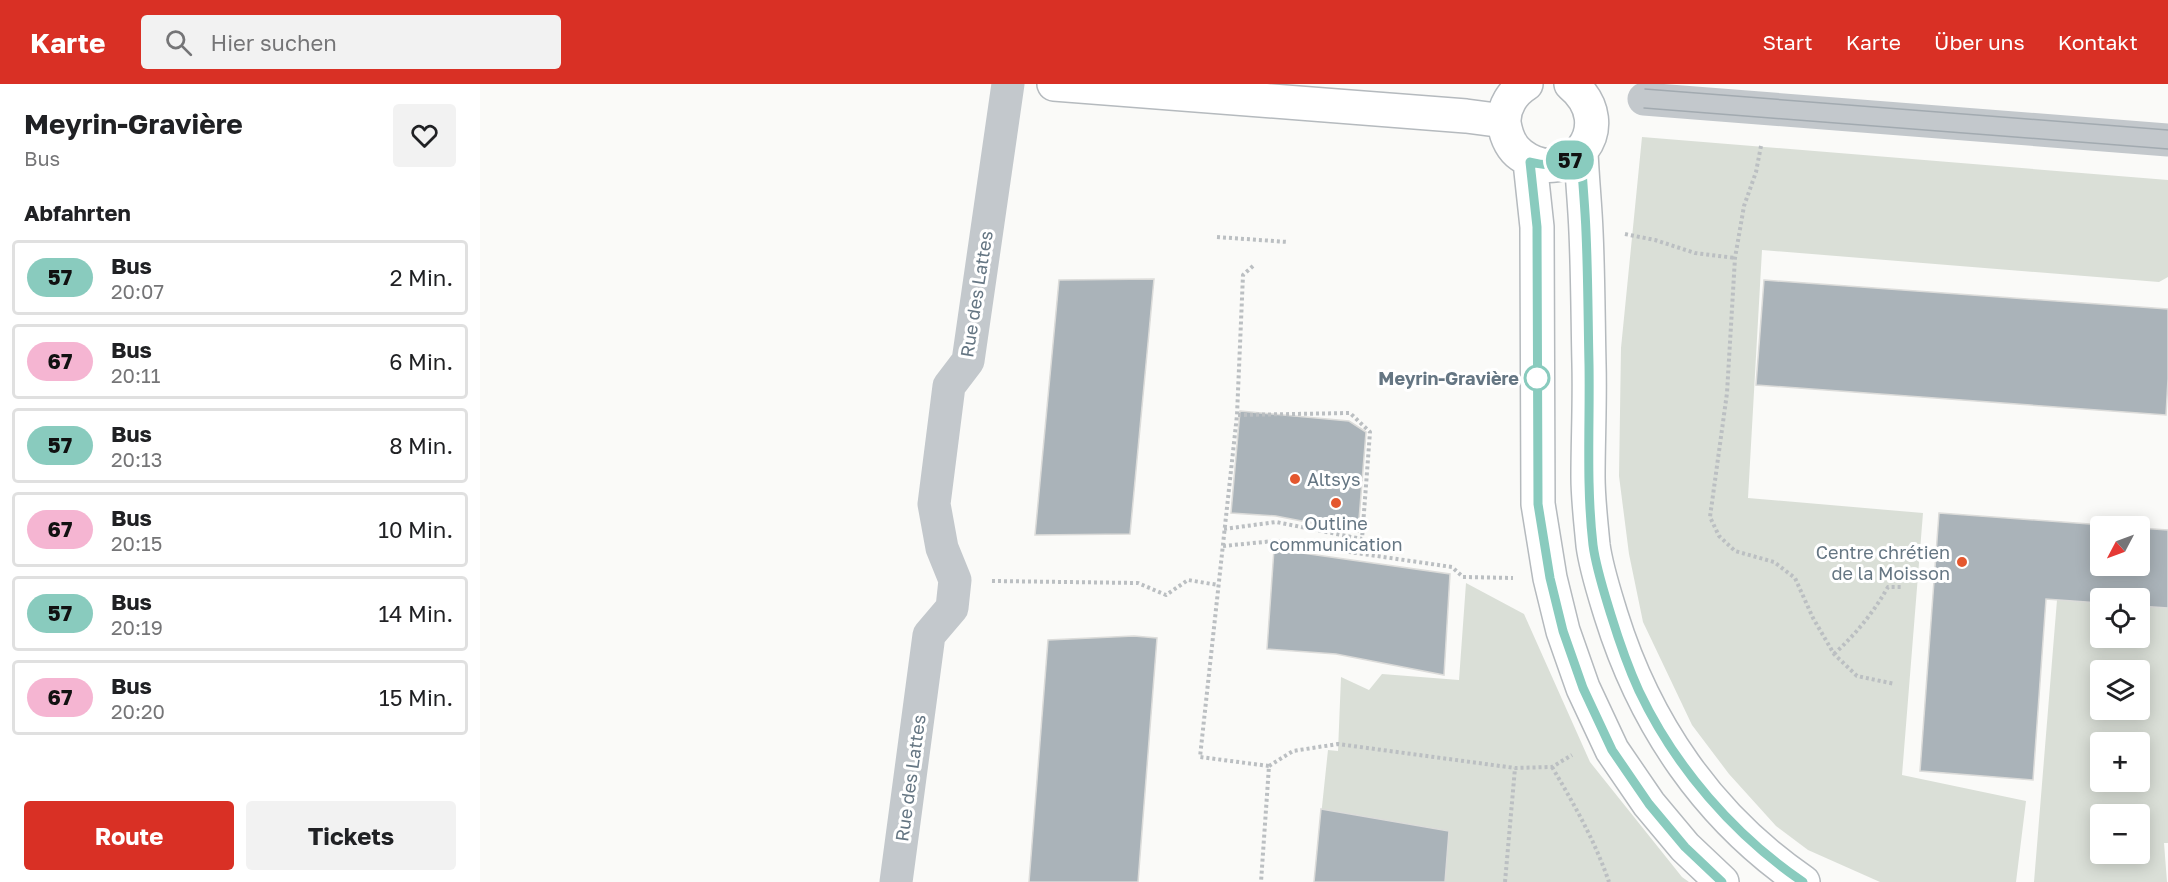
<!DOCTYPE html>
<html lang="de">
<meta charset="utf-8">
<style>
body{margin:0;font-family:"Golos Text",sans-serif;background:#f2f2f2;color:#202124;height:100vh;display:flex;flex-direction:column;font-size:22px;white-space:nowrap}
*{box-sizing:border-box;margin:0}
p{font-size:20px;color:#757577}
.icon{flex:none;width:33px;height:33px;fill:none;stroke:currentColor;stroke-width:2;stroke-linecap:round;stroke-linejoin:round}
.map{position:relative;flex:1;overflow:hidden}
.drawer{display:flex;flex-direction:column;background:#fff;width:480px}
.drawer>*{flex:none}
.badge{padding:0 12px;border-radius:20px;font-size:21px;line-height:39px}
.needle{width:39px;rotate:229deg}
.controls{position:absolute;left:1610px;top:432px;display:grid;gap:12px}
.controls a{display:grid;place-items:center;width:60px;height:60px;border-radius:6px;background:#fff;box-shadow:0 3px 15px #0003;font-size:30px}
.map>.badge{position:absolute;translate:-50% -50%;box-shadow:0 0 0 3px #fff}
h2{padding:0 24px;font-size:22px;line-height:54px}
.round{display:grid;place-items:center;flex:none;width:63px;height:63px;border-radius:6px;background:#f2f2f2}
.headline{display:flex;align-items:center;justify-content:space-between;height:102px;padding:0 24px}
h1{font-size:28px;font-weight:700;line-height:45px}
.action{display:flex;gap:12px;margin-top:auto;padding:12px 24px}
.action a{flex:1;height:69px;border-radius:6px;background:#d93025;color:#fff;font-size:24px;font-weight:700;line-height:69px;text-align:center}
.action a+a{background:#f2f2f2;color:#202124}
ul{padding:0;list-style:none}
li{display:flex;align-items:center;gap:18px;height:75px;margin:0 12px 9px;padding:0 12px;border:3px solid #e0e0e0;border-radius:6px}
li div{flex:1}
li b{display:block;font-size:22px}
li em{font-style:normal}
li .badge{min-width:66px;font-weight:700;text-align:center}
header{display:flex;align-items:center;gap:36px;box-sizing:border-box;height:84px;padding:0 30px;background:#d93025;color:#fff}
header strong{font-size:28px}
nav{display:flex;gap:33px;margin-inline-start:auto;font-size:21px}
.search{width:420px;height:54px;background:#f2f2f2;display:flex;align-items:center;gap:15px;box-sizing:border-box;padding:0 21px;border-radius:6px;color:#757577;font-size:22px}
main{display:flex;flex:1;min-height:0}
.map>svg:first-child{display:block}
.green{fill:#dadfd7;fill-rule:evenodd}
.building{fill:#aab3b9;stroke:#dcdcda;stroke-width:1.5}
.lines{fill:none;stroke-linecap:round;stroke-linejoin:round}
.major-casing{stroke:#b5babe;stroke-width:36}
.path{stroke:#bbbfc2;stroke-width:4;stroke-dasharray:3 3;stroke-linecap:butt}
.minor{stroke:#c3c8cc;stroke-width:33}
.major{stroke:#fff;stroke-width:33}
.tram{stroke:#a2aab0;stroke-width:1.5}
.line-casing{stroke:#fff;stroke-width:14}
.line{stroke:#89cbbe;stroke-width:9}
.stop-dot{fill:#fff;stroke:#89cbbe;stroke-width:3}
.poi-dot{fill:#e4572e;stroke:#fff;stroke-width:2}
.labels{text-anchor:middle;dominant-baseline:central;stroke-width:6;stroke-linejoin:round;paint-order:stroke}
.street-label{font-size:18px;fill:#657683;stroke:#fff}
.stop-label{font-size:18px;font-weight:bold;fill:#657683;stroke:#fff;text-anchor:end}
.poi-label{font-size:18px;fill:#657683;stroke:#fff;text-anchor:start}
</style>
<header>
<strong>Karte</strong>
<div class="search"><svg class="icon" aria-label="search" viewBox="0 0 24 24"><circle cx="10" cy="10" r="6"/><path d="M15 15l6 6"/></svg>Hier suchen</div>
<nav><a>Start</a><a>Karte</a><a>Über uns</a><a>Kontakt</a></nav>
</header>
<main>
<section class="drawer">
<div class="headline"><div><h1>Meyrin-Gravière</h1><p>Bus</p></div><a class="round"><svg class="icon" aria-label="heart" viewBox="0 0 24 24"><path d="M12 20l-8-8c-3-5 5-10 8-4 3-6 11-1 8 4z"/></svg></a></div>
<h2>Abfahrten</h2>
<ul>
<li><span class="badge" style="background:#89cbbe;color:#111">57</span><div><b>Bus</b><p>20:07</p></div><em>2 Min.</em></li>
<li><span class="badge" style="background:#f5b5d2;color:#111">67</span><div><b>Bus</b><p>20:11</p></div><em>6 Min.</em></li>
<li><span class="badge" style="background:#89cbbe;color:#111">57</span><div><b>Bus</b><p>20:13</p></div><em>8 Min.</em></li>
<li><span class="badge" style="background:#f5b5d2;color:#111">67</span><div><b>Bus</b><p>20:15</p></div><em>10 Min.</em></li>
<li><span class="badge" style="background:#89cbbe;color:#111">57</span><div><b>Bus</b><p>20:19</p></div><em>14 Min.</em></li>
<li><span class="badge" style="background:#f5b5d2;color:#111">67</span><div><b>Bus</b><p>20:20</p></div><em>15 Min.</em></li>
</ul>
<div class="action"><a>Route</a><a>Tickets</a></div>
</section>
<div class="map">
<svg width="1688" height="798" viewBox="0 0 1688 798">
<rect width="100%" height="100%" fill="#fafaf8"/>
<path class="green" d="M1162,53L1688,96V193L1679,198L1282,166L1268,414L1443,429L1422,691L1546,717L1536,798H1400L1328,766L1296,742L1249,690L1212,641L1163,538L1149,470L1139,392L1141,264Z
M986,499L1044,530L1110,678L1202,793L1209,798H834L848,666L858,667L861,593L889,606L902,590L979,596Z
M1577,516L1620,519V554H1659V522L1688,524V759H1684L1687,798H1554ZM1620,586H1659V626H1620ZM1620,658H1659V698H1620ZM1620,730H1659V770H1620Z"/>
<path class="building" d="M674,195L650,450L555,451L579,196Z
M1284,196L1688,225V295L1686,331L1276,301Z
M760,327L869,337L886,348L878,448L796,432L751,429Z
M1459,429L1637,442H1620V482H1659V444L1688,446V524L1659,522V514H1620V519L1566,515L1553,696L1440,687Z
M794,465L970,490L964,591L856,570L787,565Z
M654,552L677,554L658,798H549L568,556Z
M841,725L969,747L965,798H834Z"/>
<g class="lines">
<defs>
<path id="major" d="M574,0L986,32L1024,37
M1046,0C1033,8 1023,23 1024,39C1026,51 1031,64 1041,71C1088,107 1142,42 1091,0
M1101,67C1102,94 1105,121 1106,148C1108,192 1108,236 1109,280C1110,318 1108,355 1108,393C1108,415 1111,439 1113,461C1116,484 1124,508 1131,531C1165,640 1228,733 1323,798
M1050,78L1057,143L1058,420L1070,494L1083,547L1103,604L1132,666L1169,720L1205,763L1242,798"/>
</defs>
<use href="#major" class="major-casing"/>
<path class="path" d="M1281,62L1276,88L1264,122L1255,174L1247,309L1230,433L1239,452L1255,467L1294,478L1315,494L1333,534L1354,570L1377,592L1415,600
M1145,150L1175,156L1215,169L1255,174
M737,153L808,158
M773,182L763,191L757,331L720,673L789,682L781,798
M744,445L796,438L882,455L890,348L870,329L757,331
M743,462L794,457L972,483L983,493L1033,494
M512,497L658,499L686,511L708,496L738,501
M1354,570C1376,550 1393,529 1408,503H1423
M789,682L813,667L858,660L1035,684L1072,683L1092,671
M1072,683C1094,720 1115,757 1129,798
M1025,798L1035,684"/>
<path class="minor" d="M1164,15L1688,56
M416,798L449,551L472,524L475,496L462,464L454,420L469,302L488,277L528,0"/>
<use href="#major" class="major"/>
<path class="tram" d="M1165,5L1688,46
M1164,24L1688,65"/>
</g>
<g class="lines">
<defs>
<path id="line" d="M1242,798L1205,763L1169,720L1132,666L1103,604L1083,547L1070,494L1058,420L1057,143L1050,78C1070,83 1085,82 1101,67C1102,94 1105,121 1106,148C1108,192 1108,236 1109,280C1110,340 1106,400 1113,461C1116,484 1124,508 1131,531C1139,557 1148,583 1159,607C1195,683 1254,751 1323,798"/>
</defs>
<use href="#line" class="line-casing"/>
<use href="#line" class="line"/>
</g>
<circle class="stop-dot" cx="1057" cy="294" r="12"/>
<g class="poi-dot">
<circle cx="815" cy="395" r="6"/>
<circle cx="856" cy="419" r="6"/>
<circle cx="1482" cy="478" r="6"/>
</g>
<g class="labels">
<g class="street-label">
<text transform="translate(496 210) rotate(-81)">Rue des Lattes</text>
<text transform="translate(430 694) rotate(-82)">Rue des Lattes</text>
</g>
<g class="stop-label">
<text x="1039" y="294">Meyrin-Gravière</text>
</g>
<g class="poi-label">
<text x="827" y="395">Altsys</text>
<text x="856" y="439" text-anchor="middle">Outline<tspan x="856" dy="21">communication</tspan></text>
<text x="1470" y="468" text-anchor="end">Centre chrétien<tspan x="1470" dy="21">de la Moisson</tspan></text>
</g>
</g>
</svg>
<div class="controls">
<a><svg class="needle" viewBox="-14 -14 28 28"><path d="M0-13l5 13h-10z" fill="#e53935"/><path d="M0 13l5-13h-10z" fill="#757577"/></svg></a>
<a><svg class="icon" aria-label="locate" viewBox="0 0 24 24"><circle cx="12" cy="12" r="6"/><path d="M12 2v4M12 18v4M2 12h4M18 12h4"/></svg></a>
<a><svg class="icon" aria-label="layers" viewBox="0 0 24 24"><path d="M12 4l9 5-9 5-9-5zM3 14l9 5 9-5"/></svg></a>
<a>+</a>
<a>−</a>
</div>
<b class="badge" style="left:1090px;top:76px;background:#89cbbe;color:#111">57</b>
</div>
</main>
